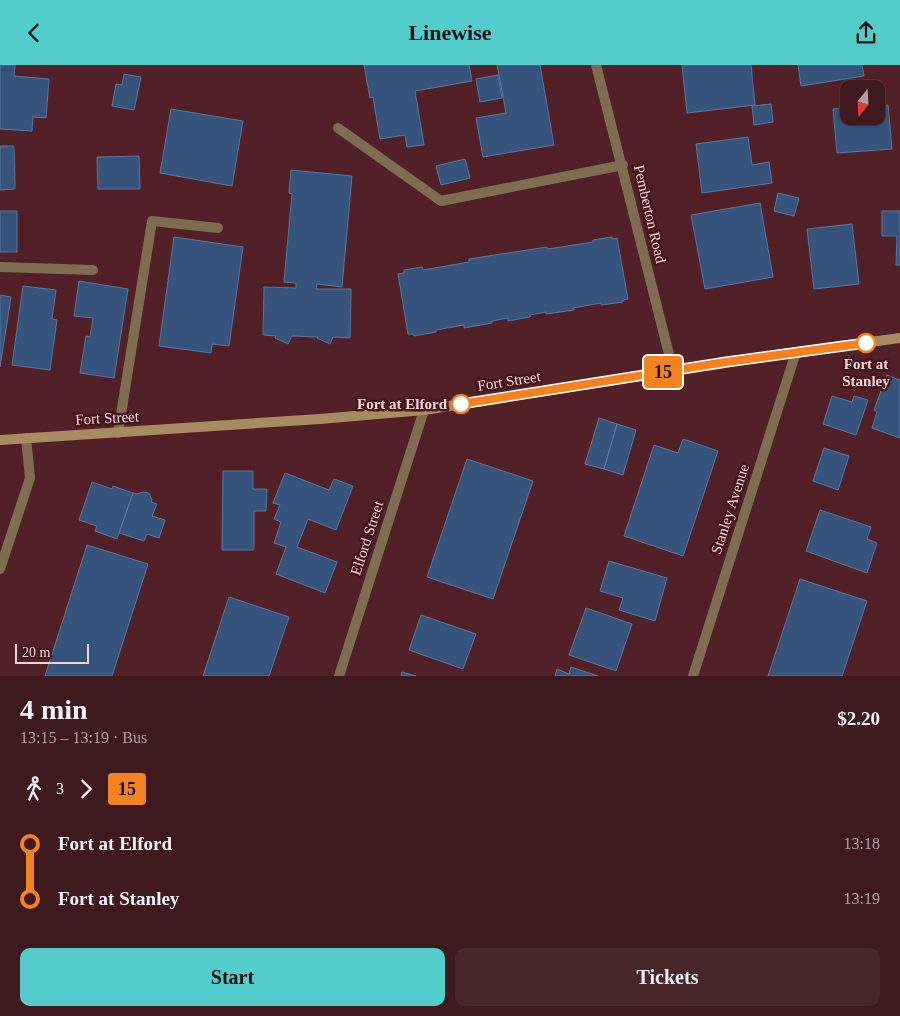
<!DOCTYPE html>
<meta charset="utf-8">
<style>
body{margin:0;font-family:"Times New Roman",serif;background:#49262a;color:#f1f3f6;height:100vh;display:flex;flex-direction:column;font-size:19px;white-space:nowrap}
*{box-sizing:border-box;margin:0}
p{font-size:16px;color:#ada0a4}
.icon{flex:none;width:28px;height:28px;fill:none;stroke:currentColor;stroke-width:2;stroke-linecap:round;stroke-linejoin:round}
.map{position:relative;height:611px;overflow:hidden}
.sheet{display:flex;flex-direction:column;background:#3e191d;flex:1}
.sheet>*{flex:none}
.badge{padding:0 10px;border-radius:4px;font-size:18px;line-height:32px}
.needle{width:32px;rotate:198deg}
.fabs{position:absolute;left:840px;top:15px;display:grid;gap:10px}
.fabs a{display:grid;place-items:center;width:45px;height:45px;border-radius:10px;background:#3e191d;box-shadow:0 1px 4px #0004,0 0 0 1px #57383b;font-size:25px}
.scale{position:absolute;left:15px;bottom:12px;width:74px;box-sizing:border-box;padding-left:5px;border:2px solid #f5d4d5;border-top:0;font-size:14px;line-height:18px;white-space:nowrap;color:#f5d4d5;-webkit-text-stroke:4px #46161d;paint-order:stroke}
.map>.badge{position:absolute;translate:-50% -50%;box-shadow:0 0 0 2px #fff}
.legs{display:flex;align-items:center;gap:8px;height:55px;padding:0 20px;font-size:16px}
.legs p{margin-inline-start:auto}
.head{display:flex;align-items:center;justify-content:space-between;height:85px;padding:0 20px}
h1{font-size:28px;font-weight:700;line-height:38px}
.cta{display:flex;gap:10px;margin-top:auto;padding:10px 20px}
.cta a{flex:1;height:58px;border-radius:10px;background:#52cdcc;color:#111;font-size:20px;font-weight:700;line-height:58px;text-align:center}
.cta a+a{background:#49262a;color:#f1f3f6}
ul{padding:0 20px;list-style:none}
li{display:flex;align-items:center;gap:18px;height:55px;font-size:19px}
li i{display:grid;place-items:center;width:8px;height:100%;margin:0 6px;background:currentColor}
li i::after{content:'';width:12px;height:12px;margin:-6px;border:4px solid;border-radius:50%;background:#3e191d}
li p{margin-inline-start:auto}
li:first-child i{background:linear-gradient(#0000 50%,currentColor 0)}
li:last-child i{background:linear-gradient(currentColor 50%,#0000 0)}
header{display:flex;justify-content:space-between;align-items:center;height:65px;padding:0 20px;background:#52cdcc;color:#111;font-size:22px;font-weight:700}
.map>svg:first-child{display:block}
.building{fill:#36547b;stroke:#5877a0}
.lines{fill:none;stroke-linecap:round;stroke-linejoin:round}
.service{stroke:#7f6c51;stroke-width:10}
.minor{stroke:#7f6c51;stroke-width:10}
.secondary{stroke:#aa8b61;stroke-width:10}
.line-1-casing{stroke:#fff;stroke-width:11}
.line-1{stroke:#f58220;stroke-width:8}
.stop-1-dot{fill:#fff;stroke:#f58220;stroke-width:2.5}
.labels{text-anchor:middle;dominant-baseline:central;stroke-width:5;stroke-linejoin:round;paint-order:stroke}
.street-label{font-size:15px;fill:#f5d4d5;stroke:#46161d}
.stop-label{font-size:15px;font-weight:bold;fill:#f5d4d5;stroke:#46161d}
</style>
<header><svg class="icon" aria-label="back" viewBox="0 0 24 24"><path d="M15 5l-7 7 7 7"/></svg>Linewise<svg class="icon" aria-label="share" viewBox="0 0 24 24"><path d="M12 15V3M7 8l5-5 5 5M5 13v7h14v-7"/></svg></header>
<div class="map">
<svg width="900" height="611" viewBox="0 0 900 611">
<rect width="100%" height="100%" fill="#522127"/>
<path class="building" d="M0,0H15L14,11L49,14L46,53L33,52L32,66L0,64Z
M364,0H469L472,16L415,26L424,80L407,82L405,70L380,74L373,32L370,33Z
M497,0H540L554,80L483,92L476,53L506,48Z
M682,0H751L755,40L687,48Z
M798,0H862L864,11L801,21Z
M124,9L141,12L134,45L112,41L116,19L122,20Z
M498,10L502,33L480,37L476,14Z
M771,39L773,57L754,60L752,41Z
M888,40L892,84L837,88L833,44L849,43V51H876V41Z
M171,44L243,56L232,121L160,108Z
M748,72L752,100L769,97L772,118L702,128L696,79Z
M0,81H14L15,124L0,125Z
M139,91L140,124H98L97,92Z
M465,94L470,113L441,120L436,101Z
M291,105L352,111L342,222L317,219L316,224H351L350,273L333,272L330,279L317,273L318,272L292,271L288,279L275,273L276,271L263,270L264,222L296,223V218L284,217L292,129L289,128Z
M778,128L799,133L794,151L774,146Z
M760,138L773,212L705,224L691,150Z
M0,146H17V187H0Z
M882,146H900V200H896L897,171H882Z
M852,159L859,219L814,224L807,164Z
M174,172L243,182L229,281L212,279L211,288L159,281Z
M612,172V174L617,173L628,234L623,235V237L601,240V238L573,243L574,245L546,249V247L530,250V252L508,256V253L492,256V258L464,263V260L436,265V267L414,271L413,269H408L398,209L404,208V205L422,202L423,205L469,197V194L547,182L548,184L593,177V175Z
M79,216L128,224L114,313L80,308L86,271L90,272L93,253L74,251Z
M23,221L56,225L52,254L57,255L50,305L12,300Z
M0,230L11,232L0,302Z
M887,310L900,315V373L872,363L877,347L874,345Z
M832,331L852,337L854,331L868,335L856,370L823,359Z
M599,353L617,359L604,404L585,399Z
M617,359L636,365L623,410L604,404Z
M683,374L718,386L683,491L624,471L654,380L678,388Z
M824,383L849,391L838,425L813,416Z
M467,394L533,416L493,534L427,512Z
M223,406H253V424H267L266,446H254V485H222Z
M285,408L329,425L334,414L353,421L336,465L308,454L297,482L337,497L325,528L276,509L286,482L274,478L281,457L274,454L280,440L273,438Z
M92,417L112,424L113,421L133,428L117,474L95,466L97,461L79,455Z
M143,427L149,428L152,435L151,437L157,439L152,451L165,455L159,473L147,469L144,476L119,468L133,428L137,429Z
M820,445L871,462L867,474L877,478L867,508L806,486Z
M87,480L148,499L112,611H45Z
M609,496L667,513L655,556L619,545L623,533L600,526Z
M800,514L867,536L842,611H768Z
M229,532L289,552L269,611H203Z
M586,543L632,559L616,606L569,590Z
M421,550L476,569L463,604L409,585Z
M571,602L598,611H555L557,604L569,609Z
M402,607L416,611H401Z"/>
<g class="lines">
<path class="service" d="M338,63L441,136L623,100
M0,202L93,205
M118,368L152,156L218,163"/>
<path class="minor" d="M596,0L673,305
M0,504L30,413L26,373
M339,611L424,345
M693,611L796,287"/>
<path class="secondary" d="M0,375L320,354L424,345L796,287L900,273"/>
</g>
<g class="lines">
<defs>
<path id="line-1" d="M461,339L726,297L866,278"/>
</defs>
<use href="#line-1" class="line-1-casing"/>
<use href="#line-1" class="line-1"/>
</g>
<g class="stop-1-dot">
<circle cx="866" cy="278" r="9"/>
<circle cx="461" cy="339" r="9"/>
</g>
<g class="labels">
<g class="street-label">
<text transform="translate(650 149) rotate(77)">Pemberton Road</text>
<text transform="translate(509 316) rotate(-9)">Fort Street</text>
<text transform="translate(107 353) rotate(-3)">Fort Street</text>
<text transform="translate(730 444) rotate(-72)">Stanley Avenue</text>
<text transform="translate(367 473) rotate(-72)">Elford Street</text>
</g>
<g class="stop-label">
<text x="866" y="299">Fort at<tspan x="866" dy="17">Stanley</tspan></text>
<text x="447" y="339" text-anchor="end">Fort at Elford</text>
</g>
</g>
</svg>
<div class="fabs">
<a><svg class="needle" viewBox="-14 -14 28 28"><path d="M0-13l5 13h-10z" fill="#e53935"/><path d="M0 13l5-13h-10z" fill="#ada0a4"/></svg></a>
</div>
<div class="scale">20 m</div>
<b class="badge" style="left:663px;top:307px;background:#f58220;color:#111">15</b>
</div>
<section class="sheet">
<div class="head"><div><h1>4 min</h1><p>13:15 – 13:19 · Bus</p></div><b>$2.20</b></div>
<div class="legs"><svg class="icon" aria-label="walk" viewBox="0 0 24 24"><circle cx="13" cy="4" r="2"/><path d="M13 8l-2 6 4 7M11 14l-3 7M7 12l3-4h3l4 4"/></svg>3<svg class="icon" aria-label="forward" viewBox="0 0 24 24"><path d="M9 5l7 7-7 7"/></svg><b class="badge" style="background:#f58220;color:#111">15</b></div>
<ul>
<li><i style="color:#f58220"></i><b>Fort at Elford</b><p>13:18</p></li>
<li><i style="color:#f58220"></i><b>Fort at Stanley</b><p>13:19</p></li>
</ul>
<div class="cta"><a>Start</a><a>Tickets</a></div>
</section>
